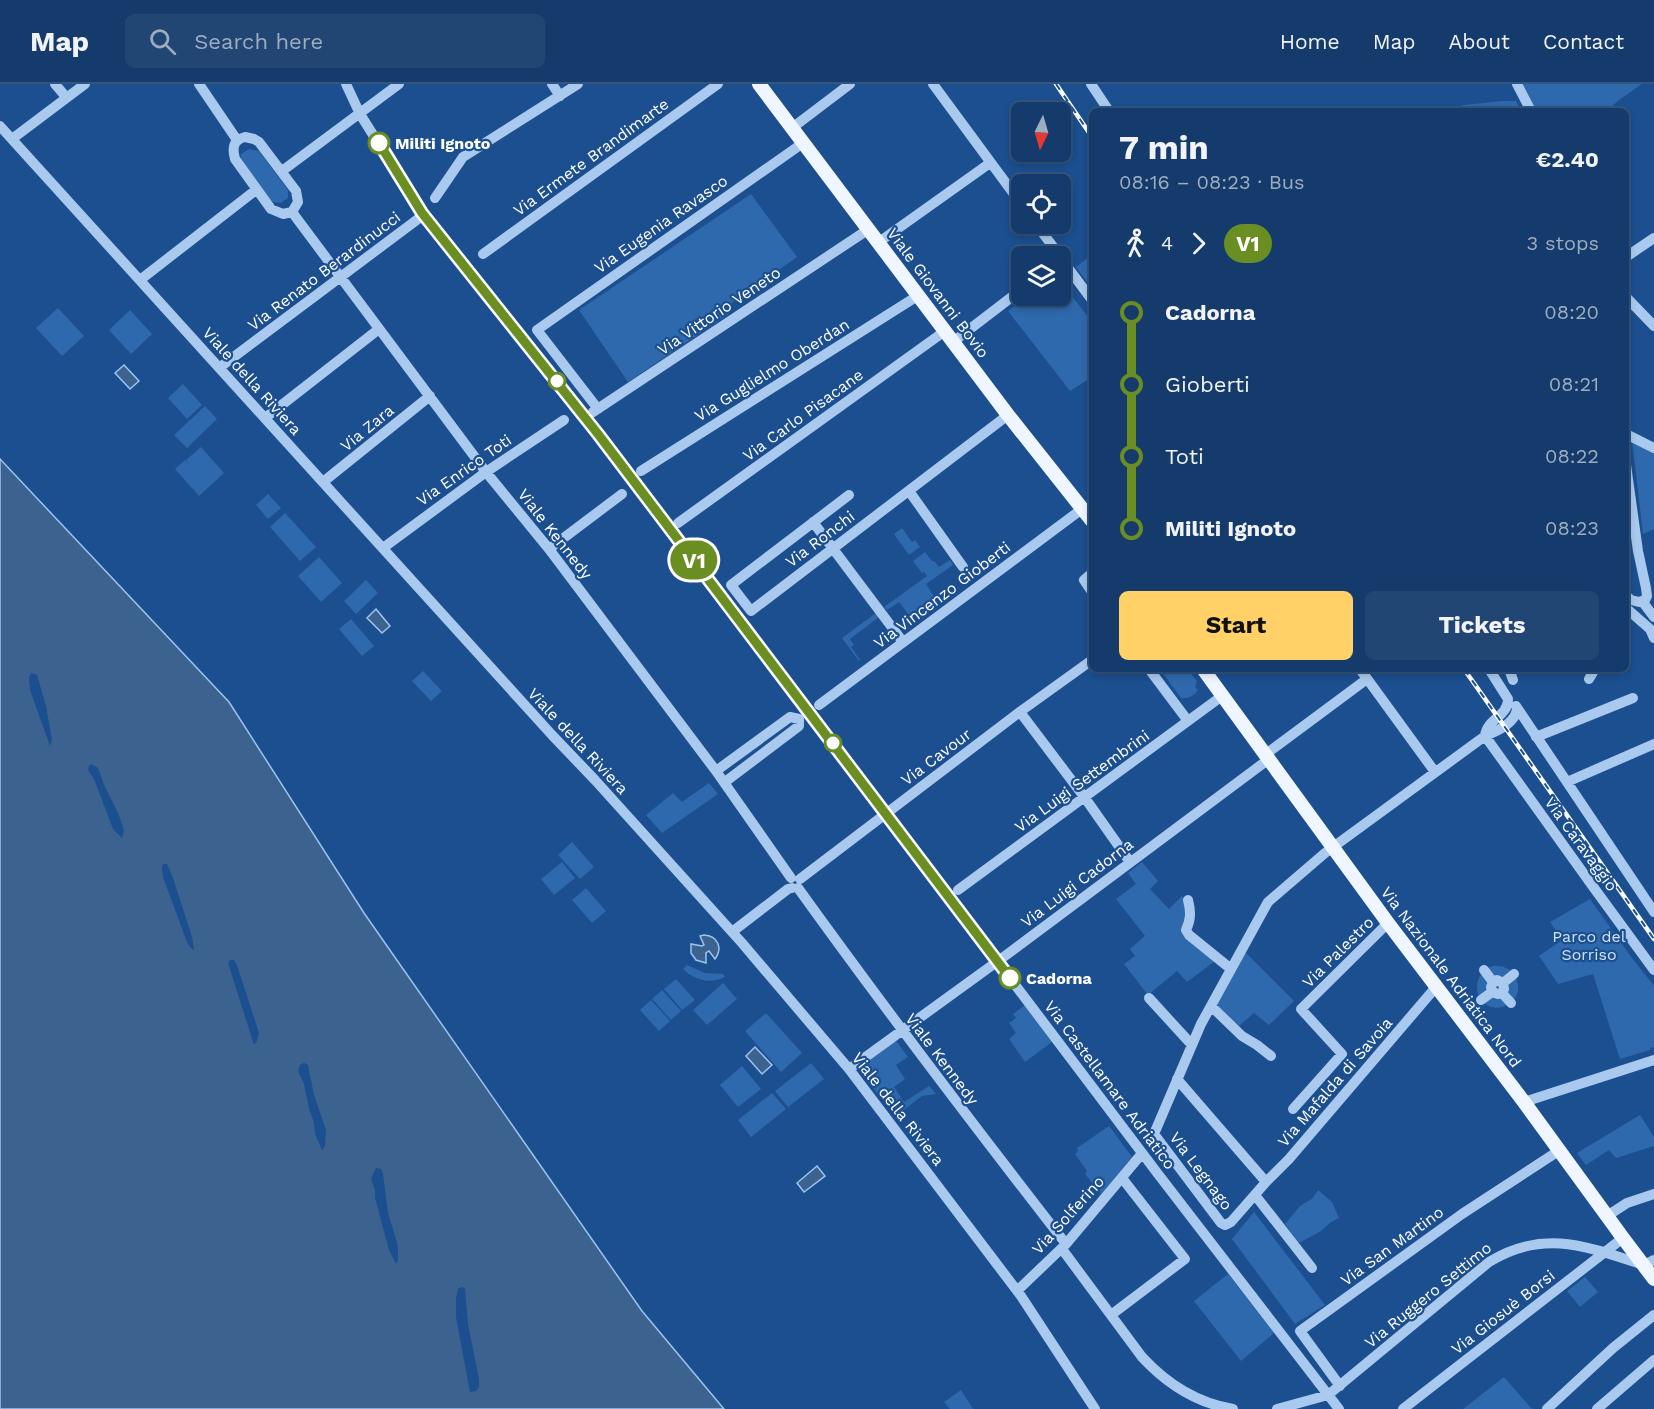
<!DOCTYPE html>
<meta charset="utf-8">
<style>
body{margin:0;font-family:"Work Sans",sans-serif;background:#214673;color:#f1f3f6;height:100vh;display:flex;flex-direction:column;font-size:22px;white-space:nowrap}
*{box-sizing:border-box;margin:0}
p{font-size:20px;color:#9dadc1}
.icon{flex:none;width:33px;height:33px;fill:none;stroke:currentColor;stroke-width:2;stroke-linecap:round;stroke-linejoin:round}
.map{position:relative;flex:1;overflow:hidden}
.drawer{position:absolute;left:1089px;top:24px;width:540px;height:564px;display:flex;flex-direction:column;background:#143b6b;border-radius:9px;box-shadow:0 3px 9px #0003,0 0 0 2px #33557e}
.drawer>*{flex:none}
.badge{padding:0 12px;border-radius:20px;font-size:21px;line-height:39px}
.needle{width:39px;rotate:185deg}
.controls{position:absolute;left:1011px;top:18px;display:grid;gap:12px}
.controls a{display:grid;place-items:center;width:60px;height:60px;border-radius:9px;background:#143b6b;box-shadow:0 3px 9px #0003,0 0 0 2px #33557e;font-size:30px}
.map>.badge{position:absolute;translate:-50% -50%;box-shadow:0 0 0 3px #fff}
.legs{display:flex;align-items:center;gap:9px;height:66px;padding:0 30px;font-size:20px}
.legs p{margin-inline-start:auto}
.overview{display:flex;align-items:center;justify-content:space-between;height:102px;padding:0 30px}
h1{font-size:33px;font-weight:700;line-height:45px}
.action{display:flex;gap:12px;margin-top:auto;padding:12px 30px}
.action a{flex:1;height:69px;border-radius:9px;background:#ffd166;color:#111;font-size:24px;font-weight:700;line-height:69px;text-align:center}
.action a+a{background:#214673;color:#f1f3f6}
ul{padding:0 30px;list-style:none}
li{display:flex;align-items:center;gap:21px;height:72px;font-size:22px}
li i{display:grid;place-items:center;width:9px;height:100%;margin:0 8px;background:currentColor}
li i::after{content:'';width:15px;height:15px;margin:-8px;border:4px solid;border-radius:50%;background:#143b6b}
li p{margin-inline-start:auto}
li:first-child i{background:linear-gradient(#0000 50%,currentColor 0)}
li:last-child i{background:linear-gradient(currentColor 50%,#0000 0)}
header{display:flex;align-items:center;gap:36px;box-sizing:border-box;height:84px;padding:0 30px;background:#143b6b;border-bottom:2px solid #33557e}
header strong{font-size:28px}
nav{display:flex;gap:33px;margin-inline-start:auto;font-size:21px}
.search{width:420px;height:54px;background:#214673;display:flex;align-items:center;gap:15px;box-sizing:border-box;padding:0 21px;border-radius:9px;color:#9dadc1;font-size:22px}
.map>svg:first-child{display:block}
.green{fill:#2e69ad}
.water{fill:#3c6290;stroke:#9cc4f0;stroke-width:1.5}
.pier{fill:#1b4f8f}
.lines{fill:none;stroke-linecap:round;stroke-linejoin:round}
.minor{stroke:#a9c9ee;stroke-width:10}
.major{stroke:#f0f6ff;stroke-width:14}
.rail-casing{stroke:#fff;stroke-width:4.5}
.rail{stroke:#1b4f8f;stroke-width:2;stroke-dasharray:7;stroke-linecap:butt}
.line-1-casing{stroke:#fff;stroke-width:14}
.line-1{stroke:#6b8e23;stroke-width:9}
.stop-1-dot{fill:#fff;stroke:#6b8e23;stroke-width:3}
.labels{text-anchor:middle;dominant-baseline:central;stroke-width:4.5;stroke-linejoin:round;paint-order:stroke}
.stop-label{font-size:16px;font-weight:bold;fill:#fff;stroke:#1b4f8f;text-anchor:start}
.street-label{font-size:16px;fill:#fff;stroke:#1b4f8f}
.park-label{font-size:16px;fill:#cfe3fa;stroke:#1b4f8f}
</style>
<header>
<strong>Map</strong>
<div class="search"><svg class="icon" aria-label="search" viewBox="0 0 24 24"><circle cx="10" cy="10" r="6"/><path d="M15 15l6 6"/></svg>Search here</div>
<nav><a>Home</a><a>Map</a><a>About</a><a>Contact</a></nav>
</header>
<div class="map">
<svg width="1654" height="1325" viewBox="0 0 1654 1325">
<rect width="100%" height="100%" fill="#1b4f8f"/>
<path class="green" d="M1517,0H1642L1619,16L1607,27H1531Z
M1504,17H1516L1521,27H1453L1463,21Z
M249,65L259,67L288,106V114L281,119L272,118L241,77V70Z
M751,110L797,173L726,223L730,229L628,298L579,226Z
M1092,171V205L1076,183Z
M1061,198L1092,238V293L1070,307L1008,227L1028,212H1060Z
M58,224L84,252L62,272L36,244Z
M130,226L152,250L131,270L109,246Z
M183,300L202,321L187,335L168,314Z
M205,322L217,335L187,364L174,351Z
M1632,357L1654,366V445L1643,450Z
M201,363L224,389L199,412L175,385L185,376L190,382L186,376Z
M268,410L281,424L268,435L256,421Z
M285,429L316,463L300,477L270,443Z
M902,444L912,458L915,456L920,463L909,471L894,450Z
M925,468L932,477H934L939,483L950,476L953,481L926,500L937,517L912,535L899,518L887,526L884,523L927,492L924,488L922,489L913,477Z
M319,473L342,499L321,518L298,492Z
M366,496L378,509L356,530L344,517Z
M876,529L879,533L850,555L854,561L851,563L860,576L859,577L842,554Z
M351,535L374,562L362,572L339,545Z
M1160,585H1187L1197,597L1195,603L1198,606C1194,612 1188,615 1181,614Z
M423,587L442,607L431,617L412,597Z
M709,699L718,710L662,749L646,731L673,709L682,718Z
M572,758L594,783L580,795L558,771Z
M562,778L575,794L554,811L541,795Z
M1142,778L1158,797L1150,805L1169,825L1182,812L1185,815L1186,842L1215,877L1187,898L1177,887L1148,911L1124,880L1135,872L1130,865L1145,852L1116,815L1136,800L1128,789Z
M586,804L606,827L592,839L572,816Z
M1590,815L1632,874L1654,902V963L1650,964V966L1620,975L1593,890L1558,900L1539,872L1562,856L1550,838Z
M1245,868L1294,917L1269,941L1254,929L1239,942L1215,919Z
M687,881L705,889L723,890L725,893C710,900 695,897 683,885Z
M1493,882C1521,879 1528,917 1502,923C1476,929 1466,891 1493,882Z
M676,895L695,916L682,926L664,905Z
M723,899L737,915L707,941L693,926Z
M662,906L681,927L671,936L652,915Z
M651,916L670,937L659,947L640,926Z
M1025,921L1052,958L1025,978L1009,955L1016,949L1009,939L1016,934L1013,930Z
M766,929L802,969L781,988L745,947Z
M894,954L908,973L896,981L905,995L894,1003L904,1018L929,1002L936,1010L922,1012L896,1032L856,983Z
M811,979L824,995L788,1023L775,1007Z
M742,982L761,1005L738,1023L720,1001Z
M772,1009L786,1025L751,1053L738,1036Z
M1640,1031L1654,1053V1062L1616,1074L1609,1066L1586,1081L1577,1069Z
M1109,1042L1132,1073L1101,1110L1085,1090L1087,1087L1075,1070L1078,1067L1077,1064Z
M1318,1106L1332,1118L1339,1134L1331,1138L1321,1147L1299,1159L1285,1140L1300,1122L1313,1114Z
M1254,1128L1325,1221L1295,1240L1232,1155Z
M1228,1190L1274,1249L1241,1277L1194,1217Z
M1585,1193L1598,1208L1580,1223L1567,1207Z
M1504,1293L1532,1325H1463Z
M961,1306L973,1325H950L944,1318Z"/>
<path class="water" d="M124,281L139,297L130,305L115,289Z
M0,375L229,618L364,829L642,1227L724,1325H0Z
M376,525L390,542L382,549L367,534Z
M704,851C718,852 723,864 715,875L709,867L706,869V879L696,876L691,869V860L702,862L704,861L700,852Z
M755,963L772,981L762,990L746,972Z
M817,1082L825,1092L804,1108L797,1099Z"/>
<path class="pier" d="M31,589L37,591L46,622L52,656L50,662L30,606L29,594Z
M91,680L98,684L104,701L118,729L124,746L122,754L113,745L94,695L88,686L89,682Z
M163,780H167L173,794L192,853L194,866L190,863L187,858L163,793L162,784Z
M230,876H234L237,881L259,949L257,957L254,961L228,879Z
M304,979L308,981L314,1011L326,1046L325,1062L322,1066L315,1050L314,1039L309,1024L304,1000L298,987L300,981Z
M376,1084L381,1085L383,1090L388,1129L398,1162V1176L396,1180L389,1166L375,1114V1106L371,1095Z
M461,1203L465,1204L468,1240L479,1295V1303L476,1307L470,1308L456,1233V1214L458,1205Z"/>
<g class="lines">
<path class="minor" d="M55,0L66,13
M199,0L237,56
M346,0L360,30L422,129L579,325L636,399L1158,1090L1339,1325
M552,0L560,12
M933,0L1022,121
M1091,0L1109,27
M1517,0L1531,27
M0,42L552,651L595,696L742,859L849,985L1021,1212L1095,1325
M792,44L850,0
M245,53L254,55L259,58L296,107L298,118L292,128L283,130L271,125L235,75C232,64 233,56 245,53Z
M12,55L85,0
M282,87L399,0
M435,114L463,73L578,0
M292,128L486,388L549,465L716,687L791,794
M1036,140L1060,172
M879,158L990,79
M483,170L718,0
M1060,173L1092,216
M1626,173L1654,154
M140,196L256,106
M1626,213L1654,242
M953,258L1022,205
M219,284L418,135
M598,325L537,246L803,59
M593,328L869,145
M265,334L379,245
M1626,350L1654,364
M1626,381L1638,467L1646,504L1647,512L1645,516L1639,518L1631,516L1626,512
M641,387L919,211
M323,398L430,312
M909,407L963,483
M849,411L731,501L751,527L1008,331
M813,438L903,558
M678,439L945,247
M383,464L486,388L564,336
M549,465L622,410
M1092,489L1084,496L1092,508
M1642,517L1654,533
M1626,524L1650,545L1654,554
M1149,585L1188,637
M1360,585L1435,688
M1489,585L1508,615C1508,633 1487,634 1485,652L1594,804L1654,886
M1509,585L1513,596
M1589,595L1595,585
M819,621L1082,425
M1516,622L1654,828
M1020,628L1085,714L1130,778
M1536,653L1633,614
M1266,670L1367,595
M716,687L790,633L799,635V642L725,698
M1567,698L1654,660
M800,795L1021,627L1092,576
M798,804C885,925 975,1043 1066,1160
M958,806L1222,612
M1188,816C1191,828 1191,835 1186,846L1189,851L1231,885
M732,848L788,805L792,804
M1484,886L1493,898
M1503,899L1504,905L1502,909L1498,910L1492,908L1491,903L1493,898L1497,896L1503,899L1514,890
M1436,903L1289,1075L1266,1098L1231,1138L1225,1141L1221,1139L1154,1050L1201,940L1268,818L1325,769L1485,652C1498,647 1516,639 1517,624
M1502,909L1511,919
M1149,914L1192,961
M1481,916L1492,908
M1211,922L1242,952L1257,961L1271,972
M849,985L1009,869L1269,675
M1177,995L1266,1098
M1524,1018L1654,976
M1293,1025L1342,970L1301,925L1388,839
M1255,1111L1312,1184
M1607,1132L1627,1119L1654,1110
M1062,1165L1142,1273C1167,1300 1196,1319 1233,1325
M1017,1207L1066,1160L1139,1073
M1111,1231L1185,1175L1122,1094
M1340,1302L1300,1247L1462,1130L1560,1066
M1277,1325L1328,1311L1489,1178C1544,1144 1588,1163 1644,1181L1654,1176
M1403,1325L1623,1154
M1547,1325L1613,1264L1654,1231
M1597,1325L1654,1276"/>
<path class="major" d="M759,0L1008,331L1092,437
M1203,585L1388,839L1524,1018L1623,1154L1654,1195"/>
<defs>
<path id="rail" d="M1056,0L1092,53
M1464,585L1654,855"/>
</defs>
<use href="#rail" class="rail-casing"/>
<use href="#rail" class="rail"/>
</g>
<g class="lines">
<defs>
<path id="line-1" d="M379,59L422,129L598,350L1010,894"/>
</defs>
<use href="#line-1" class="line-1-casing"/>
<use href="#line-1" class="line-1"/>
</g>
<g class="stop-1-dot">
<circle cx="379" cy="59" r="10"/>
<circle cx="557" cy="297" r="8"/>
<circle cx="833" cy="659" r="8"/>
<circle cx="1010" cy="894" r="10"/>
</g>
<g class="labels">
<g class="stop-label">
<text x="395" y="59">Militi Ignoto</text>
<text x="1026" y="894">Cadorna</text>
</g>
<g class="street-label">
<text transform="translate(591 73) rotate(-36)">Via Ermete Brandimarte</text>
<text transform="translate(661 140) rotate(-35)">Via Eugenia Ravasco</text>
<text transform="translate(324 187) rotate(-37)">Via Renato Berardinucci</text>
<text transform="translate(938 209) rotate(53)">Viale Giovanni Bovio</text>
<text transform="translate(719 227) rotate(-34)">Via Vittorio Veneto</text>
<text transform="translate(772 286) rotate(-32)">Via Guglielmo Oberdan</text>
<text transform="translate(252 297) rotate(48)">Viale della Riviera</text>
<text transform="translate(803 331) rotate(-36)">Via Carlo Pisacane</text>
<text transform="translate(367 344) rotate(-39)">Via Zara</text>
<text transform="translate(464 386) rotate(-35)">Via Enrico Toti</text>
<text transform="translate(555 450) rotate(52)">Viale Kennedy</text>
<text transform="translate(820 455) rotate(-37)">Via Ronchi</text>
<text transform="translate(942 511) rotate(-37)">Via Vincenzo Gioberti</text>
<text transform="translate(578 657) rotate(47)">Viale della Riviera</text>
<text transform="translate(936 673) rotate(-37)">Via Cavour</text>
<text transform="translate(1082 697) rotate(-36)">Via Luigi Settembrini</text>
<text transform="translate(1581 760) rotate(54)">Via Caravaggio</text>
<text transform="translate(1077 799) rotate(-37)">Via Luigi Cadorna</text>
<text transform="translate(1338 868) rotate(-45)">Via Palestro</text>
<text transform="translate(1451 893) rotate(53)">Via Nazionale Adriatica Nord</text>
<text transform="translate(942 975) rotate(53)">Viale Kennedy</text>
<text transform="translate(1335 998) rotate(-49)">Via Mafalda di Savoia</text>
<text transform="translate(1110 1001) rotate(53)">Via Castellamare Adriatico</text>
<text transform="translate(898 1025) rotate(52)">Viale della Riviera</text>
<text transform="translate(1201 1087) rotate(53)">Via Legnago</text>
<text transform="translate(1068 1131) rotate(-48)">Via Solferino</text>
<text transform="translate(1392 1162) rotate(-36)">Via San Martino</text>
<text transform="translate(1428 1211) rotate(-39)">Via Ruggero Settimo</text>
<text transform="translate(1503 1228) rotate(-38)">Via Giosuè Borsi</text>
</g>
<g class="park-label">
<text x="1589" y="852">Parco del<tspan x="1589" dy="18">Sorriso</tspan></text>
</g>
</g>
</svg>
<div class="controls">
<a><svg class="needle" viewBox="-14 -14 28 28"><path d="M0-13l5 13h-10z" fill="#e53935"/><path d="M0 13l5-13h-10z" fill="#9dadc1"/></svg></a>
<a><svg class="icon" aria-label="locate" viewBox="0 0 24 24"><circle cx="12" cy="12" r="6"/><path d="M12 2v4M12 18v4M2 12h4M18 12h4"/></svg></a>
<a><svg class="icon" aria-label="layers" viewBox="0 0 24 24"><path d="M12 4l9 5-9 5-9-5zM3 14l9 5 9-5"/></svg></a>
</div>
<b class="badge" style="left:694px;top:476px;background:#6b8e23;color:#fff">V1</b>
<section class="drawer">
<div class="overview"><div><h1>7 min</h1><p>08:16 – 08:23 · Bus</p></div><b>€2.40</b></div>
<div class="legs"><svg class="icon" aria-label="walk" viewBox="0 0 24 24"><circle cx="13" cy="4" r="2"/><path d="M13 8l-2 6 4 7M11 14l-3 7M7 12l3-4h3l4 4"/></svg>4<svg class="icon" aria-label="forward" viewBox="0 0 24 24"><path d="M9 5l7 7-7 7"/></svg><b class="badge" style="background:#6b8e23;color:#fff">V1</b><p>3 stops</p></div>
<ul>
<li><i style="color:#6b8e23"></i><b>Cadorna</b><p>08:20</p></li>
<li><i style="color:#6b8e23"></i><span>Gioberti</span><p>08:21</p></li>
<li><i style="color:#6b8e23"></i><span>Toti</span><p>08:22</p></li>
<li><i style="color:#6b8e23"></i><b>Militi Ignoto</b><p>08:23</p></li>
</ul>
<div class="action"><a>Start</a><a>Tickets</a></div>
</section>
</div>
